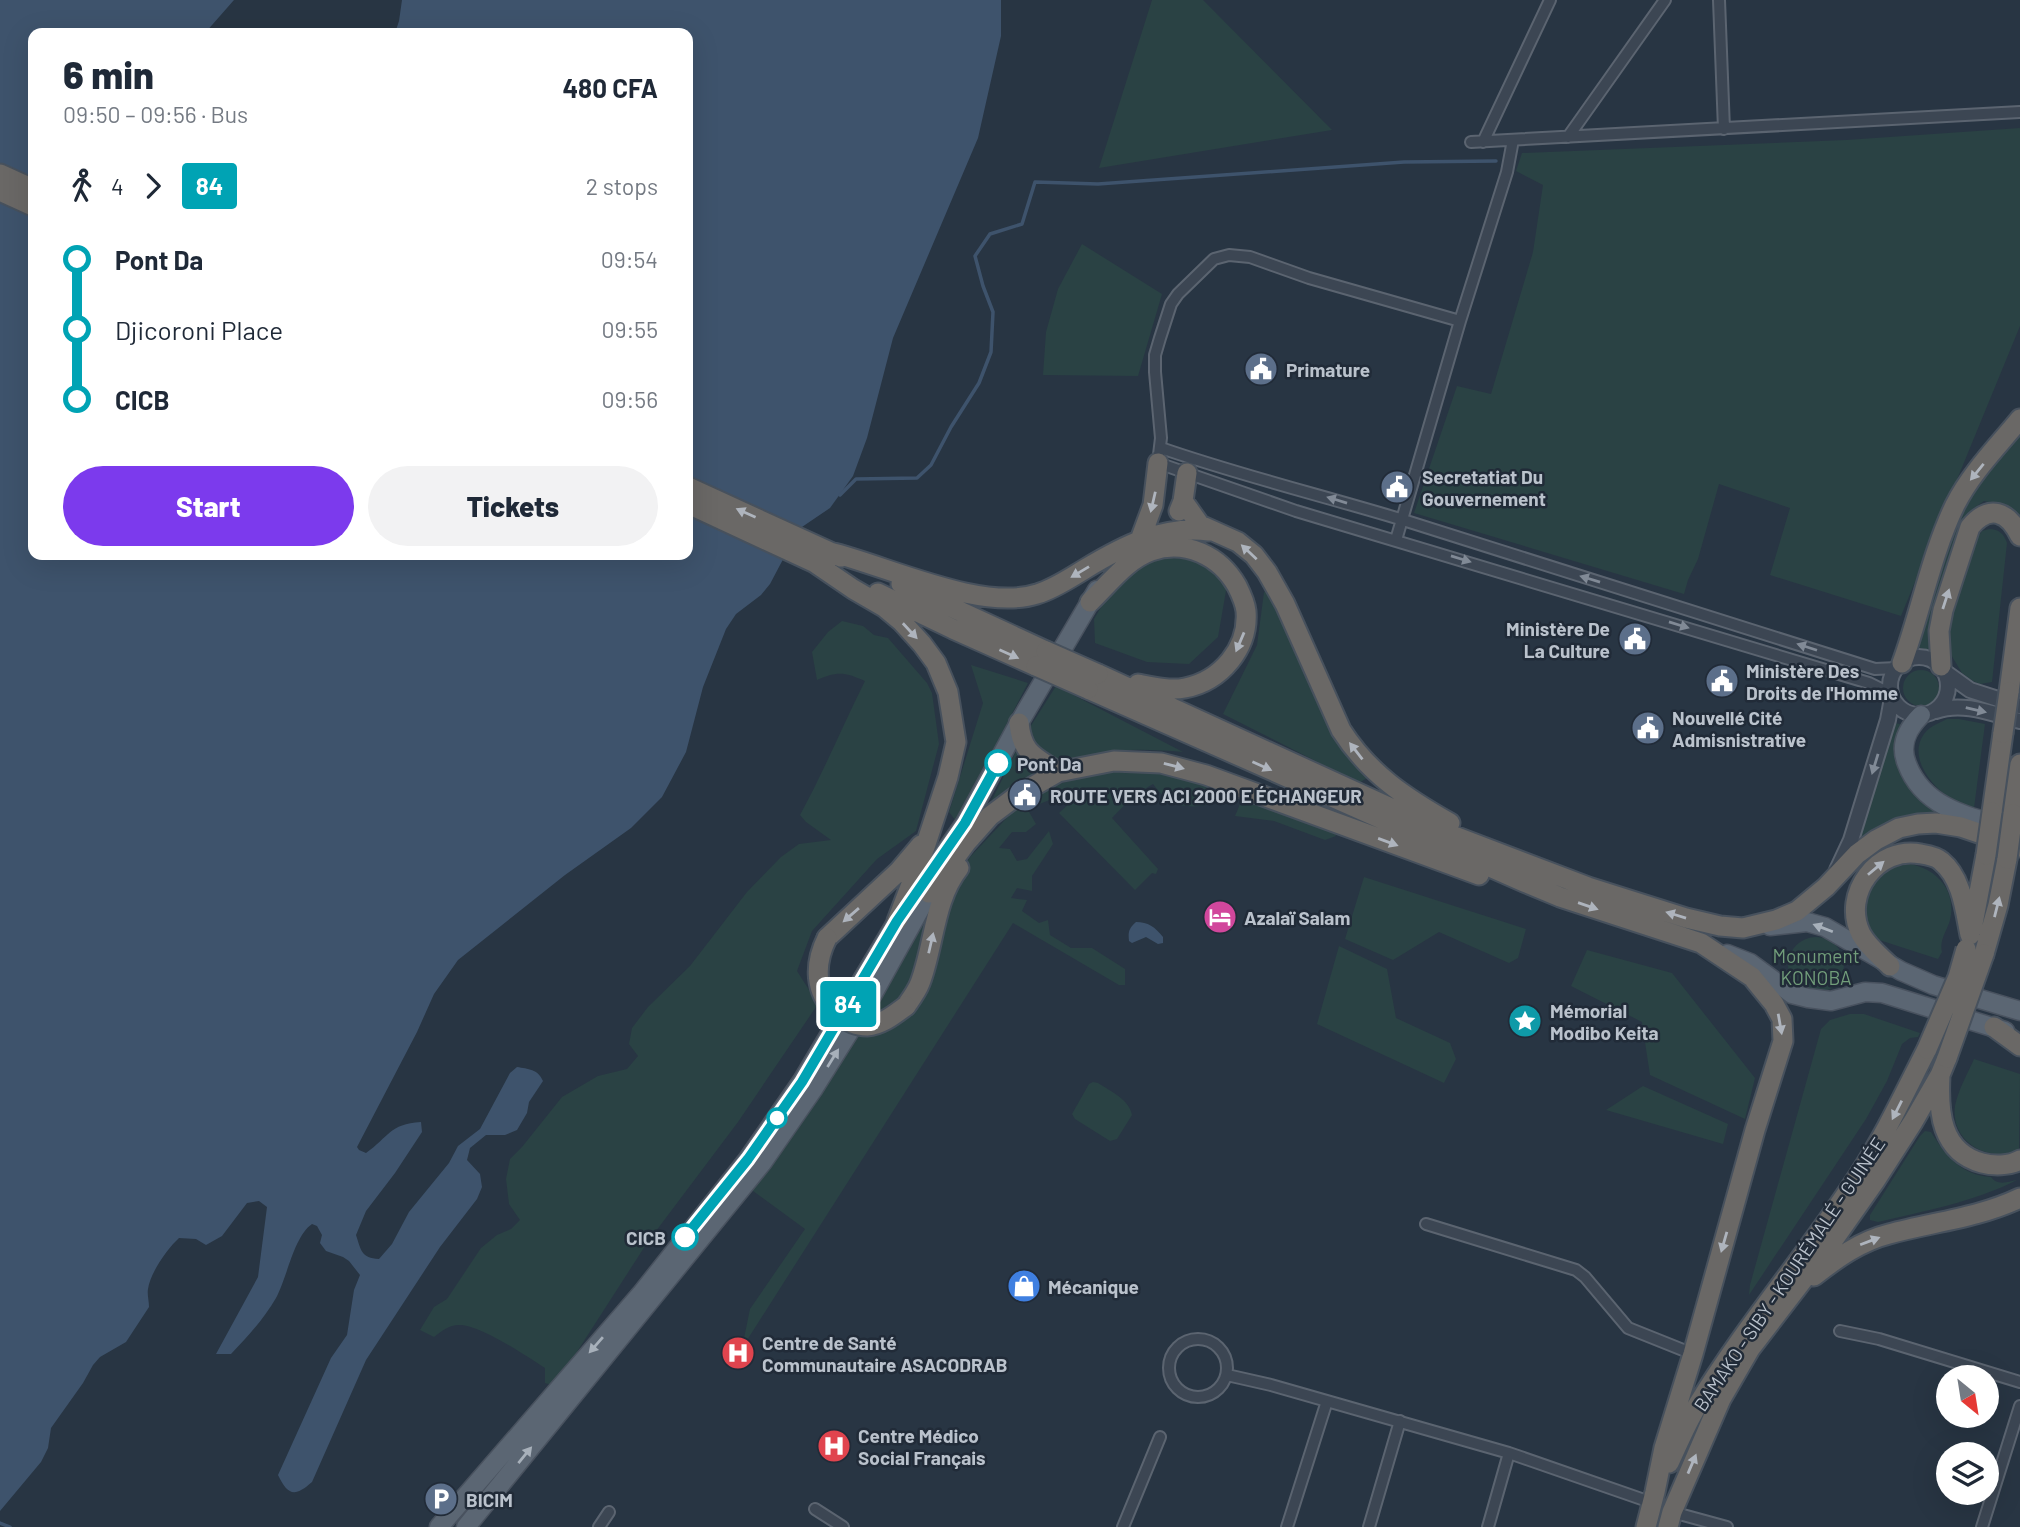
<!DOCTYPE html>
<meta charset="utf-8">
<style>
body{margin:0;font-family:Barlow,sans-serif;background:#f2f2f3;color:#1f2937;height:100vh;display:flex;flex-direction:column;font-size:26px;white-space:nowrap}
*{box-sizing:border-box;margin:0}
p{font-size:23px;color:#747a83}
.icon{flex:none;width:38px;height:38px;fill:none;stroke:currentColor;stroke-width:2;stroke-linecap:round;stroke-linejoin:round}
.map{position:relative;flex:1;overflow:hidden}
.drawer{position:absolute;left:28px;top:28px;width:665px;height:532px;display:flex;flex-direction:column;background:#fff;border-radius:14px;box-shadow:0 7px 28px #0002}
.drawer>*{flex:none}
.badge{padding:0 14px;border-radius:5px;font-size:24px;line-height:46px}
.needle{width:46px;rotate:150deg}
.tools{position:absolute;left:1936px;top:1365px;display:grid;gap:14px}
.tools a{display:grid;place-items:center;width:63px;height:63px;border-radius:50%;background:#fff;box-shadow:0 7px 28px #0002;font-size:35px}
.map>.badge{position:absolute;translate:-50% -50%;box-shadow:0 0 0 4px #fff}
.legs{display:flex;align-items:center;gap:10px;height:77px;padding:0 35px;font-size:23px}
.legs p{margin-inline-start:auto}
.headline{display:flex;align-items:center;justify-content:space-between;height:119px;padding:0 35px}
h1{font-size:38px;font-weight:800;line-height:52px}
.primary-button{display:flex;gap:14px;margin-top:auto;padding:14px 35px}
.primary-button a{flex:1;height:80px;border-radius:42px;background:#7c3aed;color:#fff;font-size:28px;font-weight:800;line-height:80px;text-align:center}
.primary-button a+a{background:#f2f2f3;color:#1f2937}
ul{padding:0 35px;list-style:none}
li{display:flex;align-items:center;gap:24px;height:70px;font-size:26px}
li i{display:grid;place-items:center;width:10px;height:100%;margin:0 9px;background:currentColor}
li i::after{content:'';width:18px;height:18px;margin:-9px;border:5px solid;border-radius:50%;background:#fff}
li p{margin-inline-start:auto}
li:first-child i{background:linear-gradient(#0000 50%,currentColor 0)}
li:last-child i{background:linear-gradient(currentColor 50%,#0000 0)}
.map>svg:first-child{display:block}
.green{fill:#2a4244}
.water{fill:#3e536c}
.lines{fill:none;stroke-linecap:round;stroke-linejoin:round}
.stream{stroke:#3e536c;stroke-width:3.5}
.minor-casing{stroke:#5b6470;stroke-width:14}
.tertiary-casing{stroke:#5b6470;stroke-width:18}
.primary-casing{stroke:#49525f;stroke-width:21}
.trunk-casing{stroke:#47515d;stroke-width:23}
.minor{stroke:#3c4653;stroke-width:10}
.tertiary{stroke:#3c4653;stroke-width:14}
.primary{stroke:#5b6673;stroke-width:18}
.trunk{stroke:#6a6866;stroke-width:19}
.trunk-bridge-casing{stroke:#47515d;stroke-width:23;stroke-linecap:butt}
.trunk-bridge{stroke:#6a6866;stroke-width:19}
.oneway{fill:#aeb4bd}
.oneway2{fill:#818a96}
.oneway3{fill:#a7b0ba}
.line-1-casing{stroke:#fff;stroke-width:16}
.line-1{stroke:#00a3b4;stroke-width:10}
.stop-1-dot{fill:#fff;stroke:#00a3b4;stroke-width:3.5}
.labels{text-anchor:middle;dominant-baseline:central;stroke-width:5;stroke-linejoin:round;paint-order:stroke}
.poi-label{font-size:19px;font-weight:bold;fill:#bac2cc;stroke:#212b38;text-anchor:start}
.stop-label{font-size:19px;font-weight:bold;fill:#bac2cc;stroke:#212b38;text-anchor:start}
.park-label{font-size:19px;fill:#719d7a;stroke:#212b38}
.street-label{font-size:19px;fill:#bac2cc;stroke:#212b38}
</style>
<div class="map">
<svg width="2020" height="1527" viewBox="0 0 2020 1527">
<rect width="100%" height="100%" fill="#283543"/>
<path class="green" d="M1152,0H1203L1332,130L1099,168Z
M2020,128V326L1901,616L1770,575L1790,508L1719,484L1698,559L1688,580L1684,594L1414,513L1457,386L1491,394L1533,252L1543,185L1516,171L1522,153L1846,140Z
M1082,244L1162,294L1138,376L1043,375L1046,332L1058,289Z
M2020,430V517L2007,510V506L1984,501L1974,508L1963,524L1932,651L1917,647L1957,515L1967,495Z
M1989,529C1999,529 2004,534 2007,543L1992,682L1980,684L1973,681L1962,673L1948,650L1946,629L1975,541L1982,531Z
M1171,558L1195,559L1227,585L1218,637L1189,664L1147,662L1095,643L1094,619L1115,584L1138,563Z
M1264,592L1273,593L1372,775L1359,783L1223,714L1257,645Z
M842,621L863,626L874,635L888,638L927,683L932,693L939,744L916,831L877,859L812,931L797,971L818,1004L738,1122L647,1243L555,1386L545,1383V1368C528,1357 479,1324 459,1325C449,1325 442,1331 434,1337L420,1330L434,1307L447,1299L481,1248L497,1235L511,1229L520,1220L509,1204L506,1179L510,1159L522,1147L562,1097L598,1076L627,1069L638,1056L629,1044L632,1028L648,1007L690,966L747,892L781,857L799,844L831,840L806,822L800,815C824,771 843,725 865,681C845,672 837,671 817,680L812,652L828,632Z
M971,665L1028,683L956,821L949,812L983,703Z
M1903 688a18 18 0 1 1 36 0a18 18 0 1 1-36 0Z
M1056,686L1183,752C1156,750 1128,748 1101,753C1068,759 1021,785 991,802L1020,743Z
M1947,719H1959L1985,724L1974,808C1947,805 1903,763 1924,734C1930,726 1939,723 1947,719Z
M1895,723L1904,725C1905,741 1903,766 1907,781C1912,802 1946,815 1964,823L1858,844Z
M1129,766L1225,784L1230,797C1212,805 1188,812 1168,800C1163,797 1157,789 1153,784C1137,793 1124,805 1112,818L1158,869L1156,874L1152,873L1135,890L1059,813L1073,800L1067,793L1037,805L1032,799L1045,788L1101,772Z
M1259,802L1334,830L1336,836L1325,840L1274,821L1235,816L1240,804Z
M1018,806L1028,810L1036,824L1026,832H1012L999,848L1010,849L1017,861L1027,859L1049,831L1053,844L1032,876V891L1017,888L1011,898L1027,900L1022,911L1039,923L1048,920L1050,935L1071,948H1092L1125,969V985H1119L1013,923L742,1348L750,1309L805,1229L749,1188L910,944L971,856Z
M1910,864C1937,869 1957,891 1950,920C1947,931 1939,940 1942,952L1938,959L1873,938L1865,923L1864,897L1877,875L1892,867Z
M1364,877L1526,929L1518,958L1509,963L1439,932L1393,960L1345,939Z
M1788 965a28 28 0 1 1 56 0a28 28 0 1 1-56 0Z
M1339,946L1387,969L1396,1018L1450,1043L1456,1059L1444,1083L1317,1024Z
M1587,950L1672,973L1755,1078L1745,1119L1650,1075L1642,1022L1571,986Z
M1850,1014H1864L1920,1033L1918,1037L1910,1038L1902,1044L1887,1081L1866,1119L1749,1295L1750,1285L1821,1029L1830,1020Z
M1974,1059L2020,1074L2019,1151C1988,1163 1950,1142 1955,1106C1958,1090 1968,1073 1974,1059Z
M1093,1082L1098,1083C1110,1091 1129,1099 1132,1115L1117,1139L1110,1141L1075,1119L1072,1114L1089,1084Z
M1643,1086L1728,1124L1723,1144L1606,1110Z
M1925,1131L1931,1132C1946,1156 1961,1175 1991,1177C1998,1186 2007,1182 2017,1180C1974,1202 1924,1211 1878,1222L1870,1220V1215L1920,1136Z"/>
<path class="water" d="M0,0H234L205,33H33V555H688V33H395L399,21L402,0H1001V36L978,138L893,338L867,438L853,476L830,508L799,529L770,584L761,595L736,614L726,629L703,687L686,752L662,797L631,828L565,875L458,960L434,994L417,1032L357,1147L359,1150L366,1153C389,1137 389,1124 421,1122L422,1132L395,1173L366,1211L356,1235C361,1250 361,1258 379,1259L392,1244L409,1212L449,1163L458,1146L480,1129L510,1073L517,1067C528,1069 538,1069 543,1081L529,1102L527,1113L517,1130L505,1135H486L470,1148L467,1160L480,1174L482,1187L477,1199L440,1247L366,1360L312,1482C295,1497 288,1496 278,1475L331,1358L347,1335L354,1290L360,1275L349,1261L343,1257L326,1251L320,1243L322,1235L317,1226L312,1224C294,1236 287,1278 276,1298C264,1319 247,1337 231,1354H216L258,1277L267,1207L259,1201L247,1203L222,1236L206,1245L196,1239L179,1238C168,1248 150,1273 148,1289C147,1294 149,1301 149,1307L126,1342L100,1357L93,1365L83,1383L51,1428L48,1448L41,1462L0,1511Z
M1136,922C1148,922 1155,927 1163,937V943L1158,944L1146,937L1132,943L1129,941C1128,932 1129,928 1136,922Z"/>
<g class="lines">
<path class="stream" d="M840,495L856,479L917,478L931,465L951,427L979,383L991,352L993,312L983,286L975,256L990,234L1022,224L1035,182L1098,184L1404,162L1496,161
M0,1523L10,1527"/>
<defs>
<path id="minor" d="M1719,0L1724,129
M1568,137L1665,0
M1471,142L2020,112
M1483,142L1550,0
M1460,321L1309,278L1250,257L1229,255L1214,259L1178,294L1171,304L1160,338L1155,355V372L1161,438L1158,463L1296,511L1869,683L1891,694
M1161,448C1239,475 1320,495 1400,519C1559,568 1717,619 1875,669L1897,668
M1396,540L1460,321L1507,172L1513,140
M1426,1224L1576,1270L1585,1277L1628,1328L1693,1354
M1840,1331L1879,1339L2020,1382
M1169 1368a29 29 0 1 1 58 0a29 29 0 1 1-58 0Z
M1227,1375L1271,1385L1509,1453L1653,1503
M815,1509L843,1527
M1672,1512L1727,1527
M599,1527L609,1512
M1123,1527L1160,1437
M1287,1527L1327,1401
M1369,1527L1400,1421
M1488,1527L1509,1453
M1982,1527L2020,1406"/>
<path id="tertiary" d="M1890 686a29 29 0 1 1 58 0a29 29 0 1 1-58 0Z
M1945,672L1970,690L2020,706
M1936,711C1963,701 1993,714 2020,721
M1837,870L1851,840L1888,720L1892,698"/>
<path id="primary" d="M1921,715C1907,729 1899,745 1907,764C1925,812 1977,818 2020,831
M1770,926L1807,922L1825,927L1901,971L1933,985L2020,1011
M1727,954L1750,963L1792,994L1808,998L1831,1001L1865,992L1882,993L2005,1031
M439,1527L641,1294L748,1159L802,1081L897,921L965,823L1019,723L1097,590
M466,1527L762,1163L814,1088L873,994L929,893"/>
<path id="trunk" d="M0,174L33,189
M0,191L33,206
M688,487L841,557
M1183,501L1200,525L1238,542L1254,555L1267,572L1285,604L1341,730C1369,774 1406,798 1450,823
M688,504L826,568
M1179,511L1183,501L1187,473
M1140,540L1153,505L1158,463
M830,552C887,566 982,612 1037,594C1054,589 1070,578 1085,569C1123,546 1163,525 1209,531
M815,563L853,589L884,607L902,622L922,644L936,663L948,692L956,742L948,777L925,847L897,921
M901,584L1046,651
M878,593L953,629L1036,666
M1090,602C1109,584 1126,560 1151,551C1186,539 1220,556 1237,586C1241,594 1245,602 1246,611C1249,648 1221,681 1185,688C1170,691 1153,687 1138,684
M1902,663C1921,611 1931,555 1955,505C1971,473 1998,446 2020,419
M1941,666L1939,631L1943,610L1970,527C1989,504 2008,511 2020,536
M1098,674L1441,831L1588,887L1686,918L1720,926L1743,928L1776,920L1797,911L1826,887L1857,854L1876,840L1899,828L1918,824L1936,823L1961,827L2020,847
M1088,689L1524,882L1560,897L1701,943L1752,977L1774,1004L1782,1019L1783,1041L1755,1130L1693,1354L1664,1448L1655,1492L1646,1527
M2009,692L2020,608
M1019,723C1022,754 1035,757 1058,772
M1992,812L2003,733
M2013,814L2020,764
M929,893L966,843L990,816L1018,795L1058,772L1114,761L1161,763L1206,775L1479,875
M1972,929L1986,855
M827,938L899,871L921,845
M1984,954L1998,905L2007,859
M1890,966C1880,956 1868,947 1861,934C1841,894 1878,845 1921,854C1927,855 1937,857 1941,861C1962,878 1965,910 1970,935
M906,1006C911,999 917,991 920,983C934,947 934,899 959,868
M1994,1027L2020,1046
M1940,1076C1938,1112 1941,1152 1982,1163C1993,1166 2010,1166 2020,1160
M1814,1276C1837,1258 1861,1241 1889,1234C1933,1222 1978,1218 2020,1198
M1669,1463C1678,1444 1686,1424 1697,1406C1746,1325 1808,1254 1859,1175C1885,1135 1905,1092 1927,1049
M1668,1527L1672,1512L1721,1399L1750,1349L1832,1242L1875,1181L1913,1122L1940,1075L1947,1058"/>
</defs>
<use href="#minor" class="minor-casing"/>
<use href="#tertiary" class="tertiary-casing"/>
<use href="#primary" class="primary-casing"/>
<use href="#trunk" class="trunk-casing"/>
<use href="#minor" class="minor"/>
<use href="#tertiary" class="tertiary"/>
<use href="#primary" class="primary"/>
<use href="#trunk" class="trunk"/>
<defs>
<path id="trunk-bridge" d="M1046,651L1098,674
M1036,666L1088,689
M2003,733L2009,692
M1986,855L1992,812
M2007,859L2013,814
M827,938C814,964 814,993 837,1013C845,1020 856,1026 867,1026C882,1025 895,1014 906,1006
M1927,1049L1958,977L1966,949
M1947,1058L1984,954"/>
</defs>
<use href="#trunk-bridge" class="trunk-bridge-casing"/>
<use href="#trunk-bridge" class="trunk-bridge"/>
</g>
<defs><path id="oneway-solid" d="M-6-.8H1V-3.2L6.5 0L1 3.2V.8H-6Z" transform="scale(1.75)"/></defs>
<g class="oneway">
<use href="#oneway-solid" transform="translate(1977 472) rotate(129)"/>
<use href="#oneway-solid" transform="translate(1153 502) rotate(103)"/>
<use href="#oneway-solid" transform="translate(746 513) rotate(-156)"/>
<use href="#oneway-solid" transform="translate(1249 552) rotate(-137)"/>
<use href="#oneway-solid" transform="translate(1080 572) rotate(149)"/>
<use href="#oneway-solid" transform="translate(1946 599) rotate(-72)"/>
<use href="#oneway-solid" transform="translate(910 631) rotate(47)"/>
<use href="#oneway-solid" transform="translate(1240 642) rotate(113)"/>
<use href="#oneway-solid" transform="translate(1009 654) rotate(24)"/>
<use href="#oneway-solid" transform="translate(1356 751) rotate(-128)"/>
<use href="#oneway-solid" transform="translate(1174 766) rotate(15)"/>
<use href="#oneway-solid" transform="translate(1262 766) rotate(24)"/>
<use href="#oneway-solid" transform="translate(1388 842) rotate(20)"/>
<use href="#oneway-solid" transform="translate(1876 868) rotate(-40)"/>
<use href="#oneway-solid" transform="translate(1588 906) rotate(19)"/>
<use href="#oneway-solid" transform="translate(1997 907) rotate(-76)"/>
<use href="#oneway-solid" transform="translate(851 915) rotate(139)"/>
<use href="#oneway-solid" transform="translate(1676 915) rotate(-163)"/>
<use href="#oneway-solid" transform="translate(931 943) rotate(-77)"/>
<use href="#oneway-solid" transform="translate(1780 1024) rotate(80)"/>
<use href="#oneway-solid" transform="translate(1897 1110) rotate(117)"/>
<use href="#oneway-solid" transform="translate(1870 1241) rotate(-21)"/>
<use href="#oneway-solid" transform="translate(1724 1242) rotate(106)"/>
<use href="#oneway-solid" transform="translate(1692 1464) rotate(-67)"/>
</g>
<g class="oneway2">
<use href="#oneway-solid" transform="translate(1337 500) rotate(-163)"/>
<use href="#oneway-solid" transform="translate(1461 559) rotate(17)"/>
<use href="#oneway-solid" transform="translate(1590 579) rotate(-163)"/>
<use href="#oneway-solid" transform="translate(1679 625) rotate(17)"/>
<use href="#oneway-solid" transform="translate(1807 647) rotate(-162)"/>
<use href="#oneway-solid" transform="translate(1976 710) rotate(13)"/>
<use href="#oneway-solid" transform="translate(1875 764) rotate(107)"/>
</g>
<g class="oneway3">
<use href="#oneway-solid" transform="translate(1823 928) rotate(-159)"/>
<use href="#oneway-solid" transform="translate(833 1058) rotate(-58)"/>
<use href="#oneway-solid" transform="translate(596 1345) rotate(131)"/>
<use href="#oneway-solid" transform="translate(525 1455) rotate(-51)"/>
</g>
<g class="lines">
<defs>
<path id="line-1" d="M685,1237L748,1159L802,1082L897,921L965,823L998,763"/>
</defs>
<use href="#line-1" class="line-1-casing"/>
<use href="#line-1" class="line-1"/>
</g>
<defs>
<symbol id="civic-disc" viewBox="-11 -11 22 22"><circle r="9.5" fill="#5c6f8a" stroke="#212b38"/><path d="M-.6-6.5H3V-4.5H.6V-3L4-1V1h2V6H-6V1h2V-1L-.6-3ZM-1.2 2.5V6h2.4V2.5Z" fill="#fff"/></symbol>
<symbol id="hotel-disc" viewBox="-11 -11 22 22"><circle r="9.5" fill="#d1479c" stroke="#212b38"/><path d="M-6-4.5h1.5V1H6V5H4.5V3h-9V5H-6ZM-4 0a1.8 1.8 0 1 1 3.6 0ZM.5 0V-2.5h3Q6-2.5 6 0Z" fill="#fff"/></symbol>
<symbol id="sight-disc" viewBox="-11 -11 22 22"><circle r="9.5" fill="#0f9aa8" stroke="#212b38"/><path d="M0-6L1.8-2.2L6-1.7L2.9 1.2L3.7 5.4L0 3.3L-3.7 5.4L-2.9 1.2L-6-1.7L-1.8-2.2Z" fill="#fff"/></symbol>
<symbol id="shop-disc" viewBox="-11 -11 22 22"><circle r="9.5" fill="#3f7fe0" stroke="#212b38"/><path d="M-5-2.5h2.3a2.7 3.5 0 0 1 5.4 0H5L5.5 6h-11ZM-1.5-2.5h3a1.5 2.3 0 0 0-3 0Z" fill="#fff"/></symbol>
<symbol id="hospital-disc" viewBox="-11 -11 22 22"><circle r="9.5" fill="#e0444e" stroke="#212b38"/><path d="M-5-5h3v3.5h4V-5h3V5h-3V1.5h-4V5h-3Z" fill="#fff"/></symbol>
<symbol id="parking-disc" viewBox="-11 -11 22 22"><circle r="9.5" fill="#5c6f8a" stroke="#212b38"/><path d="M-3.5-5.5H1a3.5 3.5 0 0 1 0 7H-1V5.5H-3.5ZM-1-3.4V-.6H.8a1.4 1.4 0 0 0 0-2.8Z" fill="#fff"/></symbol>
</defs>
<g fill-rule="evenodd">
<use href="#civic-disc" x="1242" y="350" width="38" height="38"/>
<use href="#civic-disc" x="1378" y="468" width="38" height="38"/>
<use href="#civic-disc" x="1616" y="620" width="38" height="38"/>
<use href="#civic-disc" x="1703" y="662" width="38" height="38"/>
<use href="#civic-disc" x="1629" y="709" width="38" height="38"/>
<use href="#civic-disc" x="1006" y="776" width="38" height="38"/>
<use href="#hotel-disc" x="1201" y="898" width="38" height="38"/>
<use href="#sight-disc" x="1506" y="1002" width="38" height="38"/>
<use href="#shop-disc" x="1005" y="1267" width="38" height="38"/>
<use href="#hospital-disc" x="719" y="1334" width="38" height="38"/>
<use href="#hospital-disc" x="815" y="1427" width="38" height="38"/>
<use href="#parking-disc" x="422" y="1480" width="38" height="38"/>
</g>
<g class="stop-1-dot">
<circle cx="998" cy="763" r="12"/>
<circle cx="777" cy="1118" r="9"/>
<circle cx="685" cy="1237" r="12"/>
</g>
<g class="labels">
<g class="poi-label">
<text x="1286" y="369">Primature</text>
<text x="1422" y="476">Secretatiat Du<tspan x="1422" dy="22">Gouvernement</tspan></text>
<text x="1610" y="628" text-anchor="end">Ministère De<tspan x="1610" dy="22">La Culture</tspan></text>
<text x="1746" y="670">Ministère Des<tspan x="1746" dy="22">Droits de l'Homme</tspan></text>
<text x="1672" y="717">Nouvellé Cité<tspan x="1672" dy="22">Admisnistrative</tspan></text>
<text x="1050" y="795">ROUTE VERS ACI 2000 E ÉCHANGEUR</text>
<text x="1244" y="917">Azalaï Salam</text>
<text x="1550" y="1010">Mémorial<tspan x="1550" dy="22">Modibo Keita</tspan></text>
<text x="1048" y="1286">Mécanique</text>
<text x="762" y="1342">Centre de Santé<tspan x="762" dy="22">Communautaire ASACODRAB</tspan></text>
<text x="858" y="1435">Centre Médico<tspan x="858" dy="22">Social Français</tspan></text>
<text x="466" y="1499">BICIM</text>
</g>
<g class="stop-label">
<text x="1017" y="763">Pont Da</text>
<text x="666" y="1237" text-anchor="end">CICB</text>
</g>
<g class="park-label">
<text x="1816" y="955">Monument<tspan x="1816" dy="22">KONOBA</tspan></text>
</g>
<g class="street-label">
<text transform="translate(1789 1274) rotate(-56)">BAMAKO - SIBY - KOURÉMALÉ - GUINÉE</text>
</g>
</g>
</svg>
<div class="tools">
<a><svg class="needle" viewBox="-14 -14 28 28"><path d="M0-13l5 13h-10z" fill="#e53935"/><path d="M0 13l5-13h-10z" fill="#747a83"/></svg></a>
<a><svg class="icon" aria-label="layers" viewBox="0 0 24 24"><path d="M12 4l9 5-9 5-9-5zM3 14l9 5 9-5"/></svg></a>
</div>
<b class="badge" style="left:848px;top:1004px;background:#00a3b4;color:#fff">84</b>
<section class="drawer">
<div class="headline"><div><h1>6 min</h1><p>09:50 – 09:56 · Bus</p></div><b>480 CFA</b></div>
<div class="legs"><svg class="icon" aria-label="walk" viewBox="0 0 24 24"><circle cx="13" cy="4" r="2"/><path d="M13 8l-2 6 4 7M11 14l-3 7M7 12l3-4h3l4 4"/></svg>4<svg class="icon" aria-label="forward" viewBox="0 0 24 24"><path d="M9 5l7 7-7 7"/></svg><b class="badge" style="background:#00a3b4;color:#fff">84</b><p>2 stops</p></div>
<ul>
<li><i style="color:#00a3b4"></i><b>Pont Da</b><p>09:54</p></li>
<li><i style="color:#00a3b4"></i><span>Djicoroni Place</span><p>09:55</p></li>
<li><i style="color:#00a3b4"></i><b>CICB</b><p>09:56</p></li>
</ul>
<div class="primary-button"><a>Start</a><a>Tickets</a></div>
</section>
</div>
